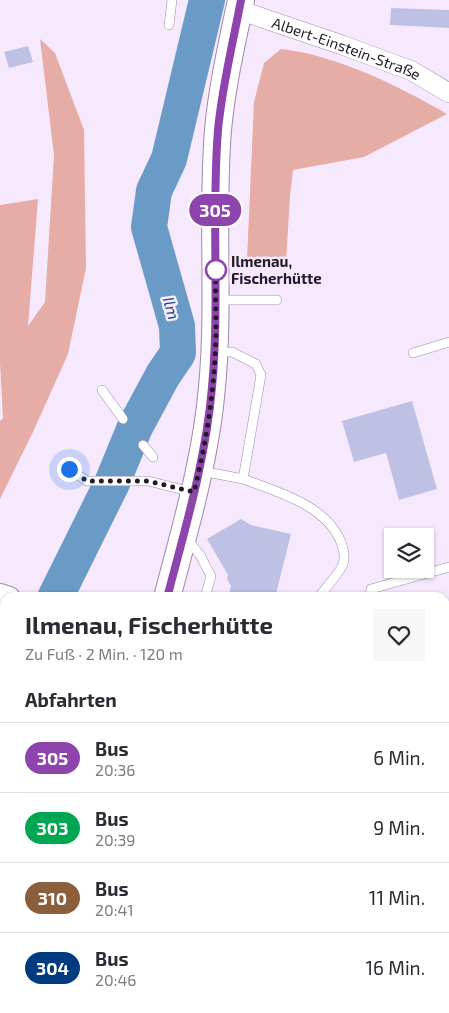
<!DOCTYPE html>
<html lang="de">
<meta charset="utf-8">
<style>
body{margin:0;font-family:"Exo 2",sans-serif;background:#f7f7f7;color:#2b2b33;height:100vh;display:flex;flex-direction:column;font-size:19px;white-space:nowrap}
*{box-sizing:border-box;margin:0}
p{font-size:16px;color:#7c7c81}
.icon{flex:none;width:28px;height:28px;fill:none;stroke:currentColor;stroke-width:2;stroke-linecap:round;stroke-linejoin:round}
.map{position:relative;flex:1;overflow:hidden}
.details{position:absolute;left:0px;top:592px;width:450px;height:421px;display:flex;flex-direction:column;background:#fff;border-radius:15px 15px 0 0;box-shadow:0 1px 4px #0004}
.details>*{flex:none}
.badge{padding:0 10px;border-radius:16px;font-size:18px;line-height:32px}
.fabs{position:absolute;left:384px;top:528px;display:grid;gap:10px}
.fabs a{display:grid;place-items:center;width:50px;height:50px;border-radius:0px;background:#fff;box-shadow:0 1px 4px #0004;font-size:25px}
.you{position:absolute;width:25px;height:25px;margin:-12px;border:4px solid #fff;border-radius:50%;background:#1a73e8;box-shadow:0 0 0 8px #1a73e833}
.map>.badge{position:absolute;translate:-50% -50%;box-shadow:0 0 0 2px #fff}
h2{padding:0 25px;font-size:19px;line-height:45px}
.round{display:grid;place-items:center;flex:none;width:52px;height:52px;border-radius:0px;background:#f7f7f7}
.summary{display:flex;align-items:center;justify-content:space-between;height:85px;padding:0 25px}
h1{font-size:24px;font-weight:700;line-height:38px}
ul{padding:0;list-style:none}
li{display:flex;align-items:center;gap:15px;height:70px;padding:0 25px;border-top:1px solid #e1e1e2}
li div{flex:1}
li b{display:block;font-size:19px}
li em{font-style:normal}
li .badge{min-width:55px;font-weight:700;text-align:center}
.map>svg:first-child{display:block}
.green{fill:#e6aca6}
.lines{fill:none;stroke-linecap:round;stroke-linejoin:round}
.river{stroke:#6a9bc7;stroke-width:36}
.building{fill:#bec1e4}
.service-casing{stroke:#9e89a6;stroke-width:10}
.minor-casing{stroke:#9e89a6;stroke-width:20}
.tertiary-casing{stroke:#9e89a6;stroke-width:24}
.secondary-casing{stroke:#9e89a6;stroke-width:28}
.service{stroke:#fff;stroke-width:9}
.minor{stroke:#fff;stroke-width:19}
.tertiary{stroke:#fff;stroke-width:22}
.secondary{stroke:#fff;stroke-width:26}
.line-casing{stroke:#fff;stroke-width:11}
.line{stroke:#8e44ad;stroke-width:8}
.walk{stroke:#231b26;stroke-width:5;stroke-dasharray:0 9}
.stop-dot{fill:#fff;stroke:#8e44ad;stroke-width:2.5}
.labels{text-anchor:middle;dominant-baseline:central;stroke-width:5;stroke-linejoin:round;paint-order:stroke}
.street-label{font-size:15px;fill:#231b26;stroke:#f7e9fd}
.stop-label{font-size:15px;font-weight:bold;fill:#231b26;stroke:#f7e9fd;text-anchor:start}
.water-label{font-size:16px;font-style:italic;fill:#164d77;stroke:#f7e9fd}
</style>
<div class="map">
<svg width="449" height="1013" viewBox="0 0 449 1013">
<rect width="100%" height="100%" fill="#f7e9fd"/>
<path class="green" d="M40,39L55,53L84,130L86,268L68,354L33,432L0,499V421L3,418L0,363V205L38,199L28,326L45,302L54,155Z
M281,49C336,55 399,86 447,114L364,157L293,170L290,196L286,263L247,260L254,102L264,63Z
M0,753L5,757V1009H29V1013H0Z"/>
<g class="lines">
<path class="river" d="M55,598L112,483L135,427L163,375L178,353L177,326L149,227L154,191L169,159L207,0
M0,836L5,814"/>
</g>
<path class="building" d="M391,8L449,10V28L390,25Z
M28,46L33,62L9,68L4,52Z
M412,401L437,489L399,500L386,453L354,462L342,421Z
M241,519L251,525L291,534L275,598H228L231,586L227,579L228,575L207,539Z"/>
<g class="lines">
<defs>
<path id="service" d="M169,25L172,0
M217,300H277
M413,353L449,342
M102,390L123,419
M143,445L153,457
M69,469L87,481H148L192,492
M202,471L243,479L261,375L256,364L232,352H216
M243,479C278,492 329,506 342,545C344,551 345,558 343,564C342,570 324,590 318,598
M188,540L200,555L211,576L205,598
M370,598L371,589L449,567
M445,625L449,624
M445,822L449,824
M287,1009L290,1013
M241,1013L246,1009"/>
<g id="minor">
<path id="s1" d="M239,10L342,45L412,71L449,93"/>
</g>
<path id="tertiary" d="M0,595L9,598"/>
<path id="secondary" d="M167,598C185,528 206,459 212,387C220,302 211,216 218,130C222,86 232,43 241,0
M47,1013V1009"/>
</defs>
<use href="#service" class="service-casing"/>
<use href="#minor" class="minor-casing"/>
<use href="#tertiary" class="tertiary-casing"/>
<use href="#secondary" class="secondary-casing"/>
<use href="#service" class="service"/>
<use href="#minor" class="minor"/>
<use href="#tertiary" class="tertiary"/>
<use href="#secondary" class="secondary"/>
</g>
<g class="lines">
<defs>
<path id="line" d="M167,598C185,529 206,459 212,387C220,302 211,216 218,130C222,86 233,43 241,0"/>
</defs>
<use href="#line" class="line-casing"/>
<use href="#line" class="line"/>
<path class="walk" d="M69,469L87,481H148L194,492C207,440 215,386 216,332C216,311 215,291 216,270"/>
</g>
<circle class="stop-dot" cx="216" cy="270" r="10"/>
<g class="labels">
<g class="street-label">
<text stroke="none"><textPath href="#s1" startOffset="114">Albert-Einstein-Straße</textPath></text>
</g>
<g class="stop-label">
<text x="231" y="261">Ilmenau,<tspan x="231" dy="17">Fischerhütte</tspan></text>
</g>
<g class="water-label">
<text transform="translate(172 308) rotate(74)">Ilm</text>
</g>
</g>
</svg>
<div class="fabs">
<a><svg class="icon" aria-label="layers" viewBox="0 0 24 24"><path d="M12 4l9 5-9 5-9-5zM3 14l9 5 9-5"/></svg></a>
</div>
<div class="you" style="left:69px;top:469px"></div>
<b class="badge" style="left:215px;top:210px;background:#8e44ad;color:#fff">305</b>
<section class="details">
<div class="summary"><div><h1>Ilmenau, Fischerhütte</h1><p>Zu Fuß · 2 Min. · 120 m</p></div><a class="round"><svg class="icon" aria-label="heart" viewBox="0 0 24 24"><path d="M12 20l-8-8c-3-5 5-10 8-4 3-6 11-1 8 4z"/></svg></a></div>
<h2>Abfahrten</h2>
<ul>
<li><span class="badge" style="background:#8e44ad;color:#fff">305</span><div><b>Bus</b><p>20:36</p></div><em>6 Min.</em></li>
<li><span class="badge" style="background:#00a651;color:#fff">303</span><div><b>Bus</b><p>20:39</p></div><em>9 Min.</em></li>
<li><span class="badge" style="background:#8b5e3c;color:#fff">310</span><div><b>Bus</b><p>20:41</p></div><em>11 Min.</em></li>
<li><span class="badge" style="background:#003b80;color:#fff">304</span><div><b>Bus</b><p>20:46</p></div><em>16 Min.</em></li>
</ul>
</section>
</div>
